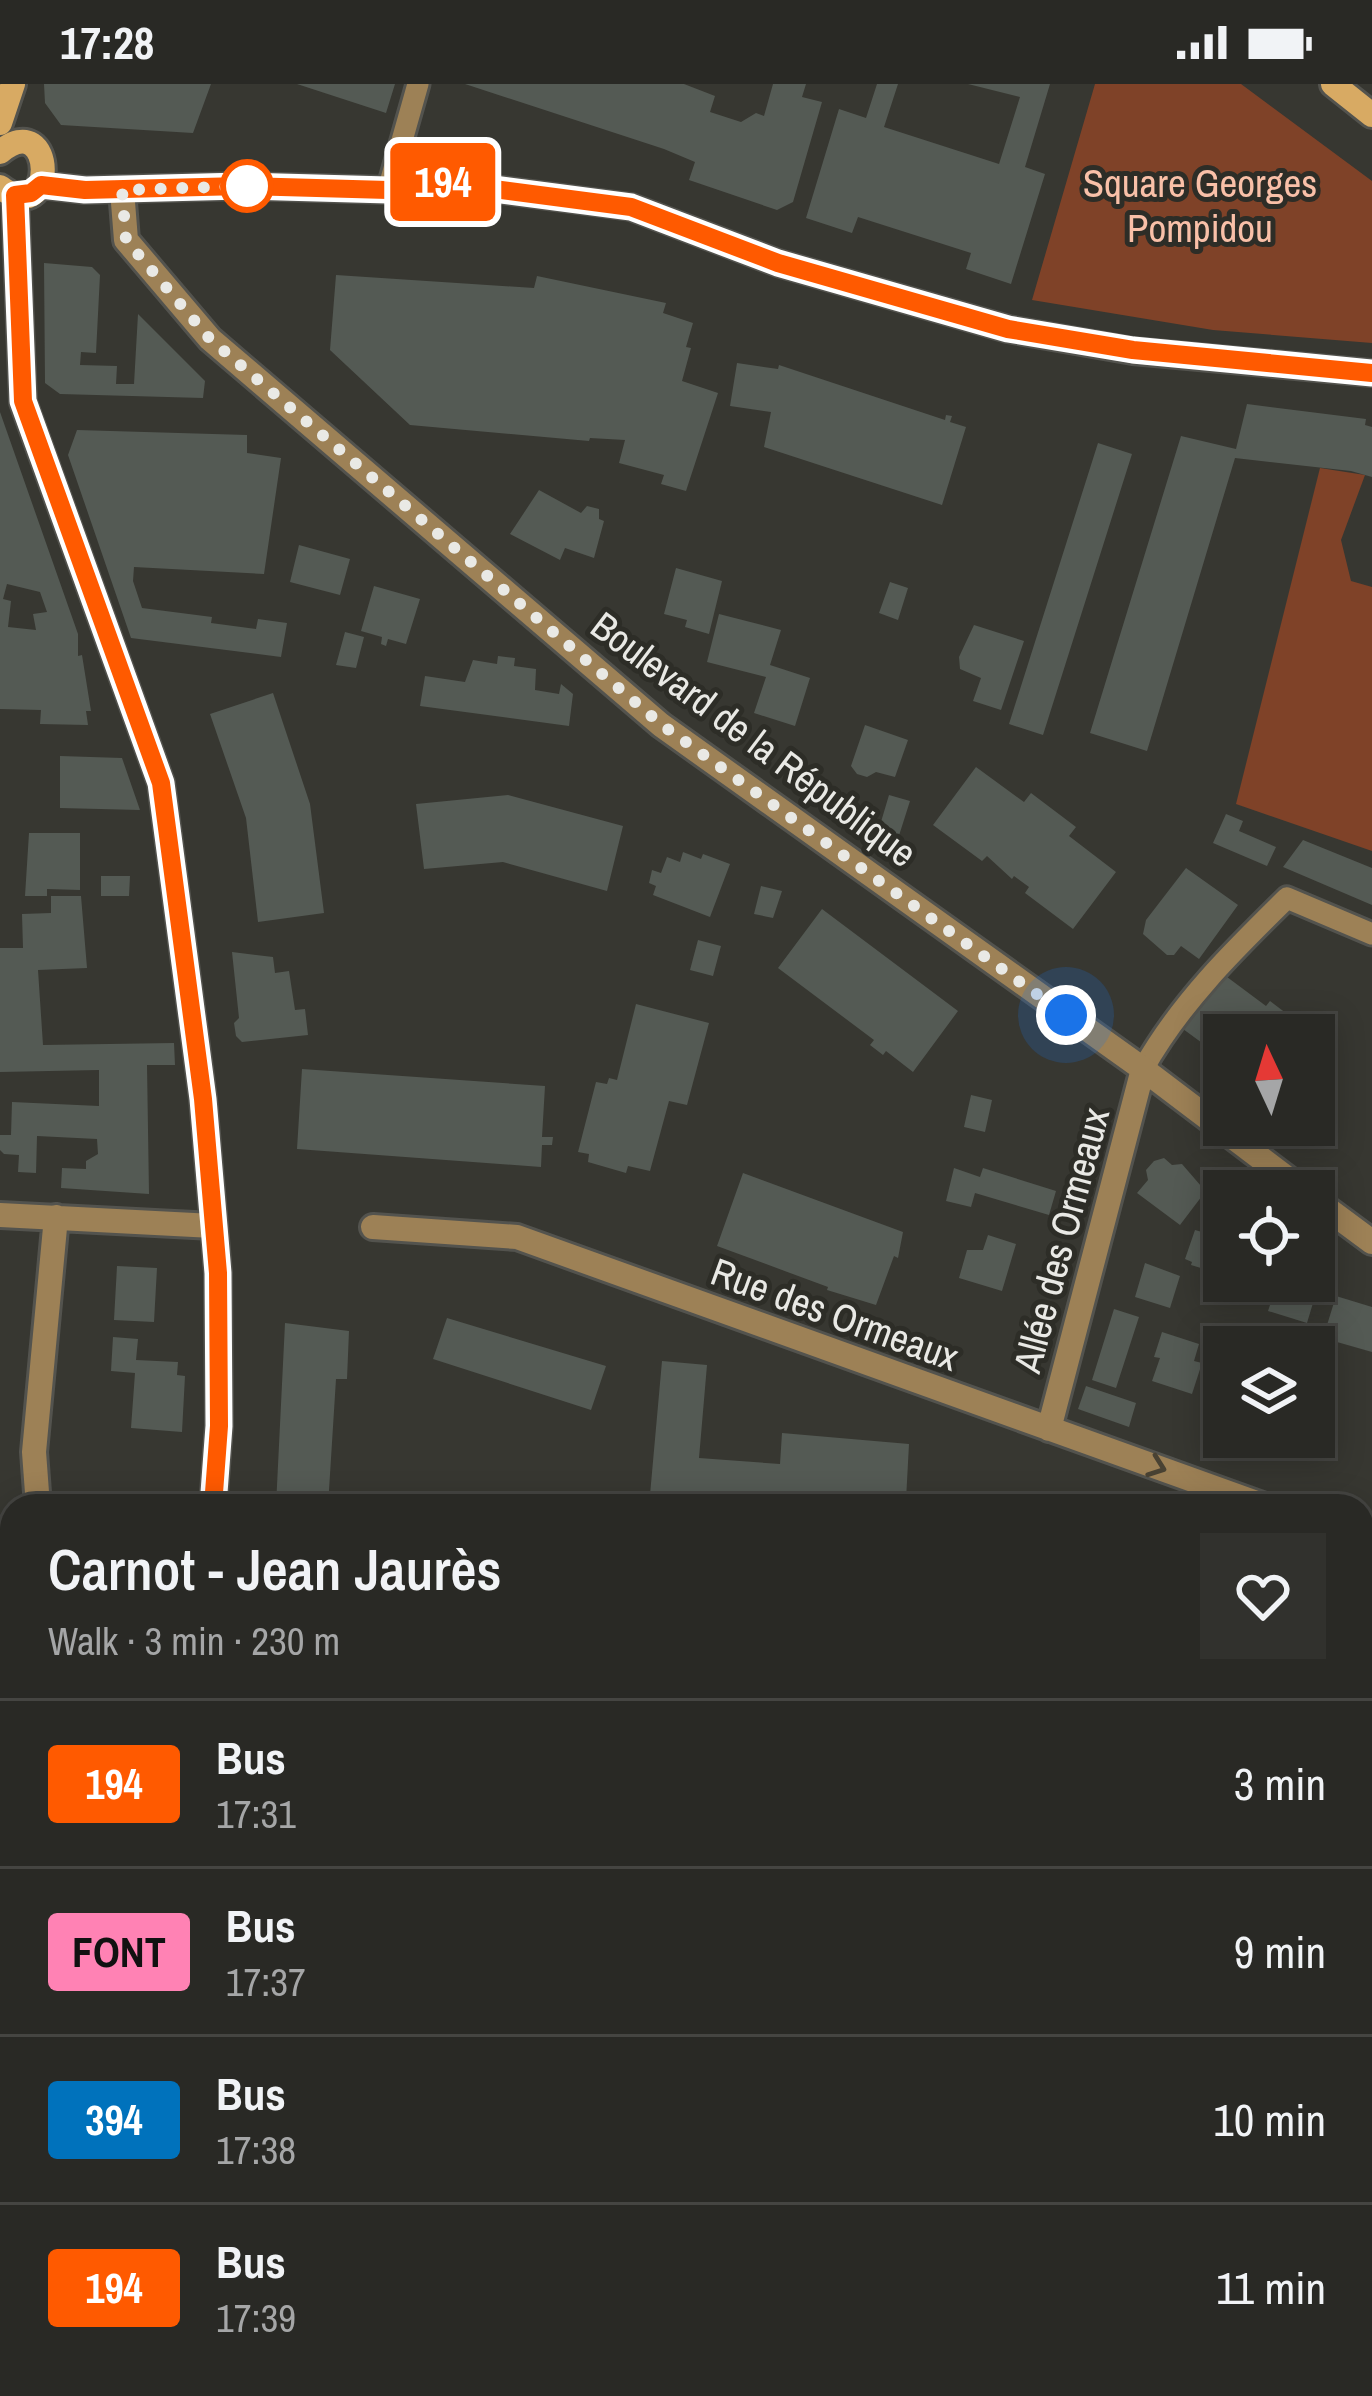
<!DOCTYPE html>
<meta charset="utf-8">
<style>
body{margin:0;font-family:"Archivo Narrow",sans-serif;background:#31312d;color:#f1f3f6;height:100vh;display:flex;flex-direction:column;font-size:45px;white-space:nowrap}
*{box-sizing:border-box;margin:0}
p{font-size:39px;color:#a5a6a7}
.icon{flex:none;width:66px;height:66px;fill:none;stroke:currentColor;stroke-width:2;stroke-linecap:round;stroke-linejoin:round}
.map{position:relative;flex:1;overflow:hidden}
.drawer{position:absolute;left:0px;top:1410px;width:1374px;height:903px;display:flex;flex-direction:column;background:#292925;border-radius:36px 36px 0 0;box-shadow:0 6px 30px #0003,0 0 0 3px #454542}
.drawer>*{flex:none}
.badge{padding:0 24px;border-radius:9px;font-size:42px;line-height:78px}
.needle{width:78px;rotate:356deg}
.buttons{position:absolute;left:1203px;top:930px;display:grid;gap:24px}
.buttons a{display:grid;place-items:center;width:132px;height:132px;border-radius:0px;background:#292925;box-shadow:0 6px 30px #0003,0 0 0 3px #454542;font-size:60px}
.you{position:absolute;width:60px;height:60px;margin:-30px;border:9px solid #fff;border-radius:50%;background:#1a73e8;box-shadow:0 0 0 18px #1a73e833}
.map>.badge{position:absolute;translate:-50% -50%;box-shadow:0 0 0 6px #fff}
.round{display:grid;place-items:center;flex:none;width:126px;height:126px;border-radius:0px;background:#31312d}
.headline{display:flex;align-items:center;justify-content:space-between;height:204px;padding:0 48px}
h1{font-size:57px;font-weight:600;line-height:90px}
ul{padding:0;list-style:none}
li{display:flex;align-items:center;gap:36px;height:168px;padding:0 48px;border-top:3px solid #454542}
li div{flex:1}
li b{display:block;font-size:45px}
li em{font-style:normal}
li .badge{min-width:132px;font-weight:700;text-align:center}
.status{display:flex;justify-content:space-between;align-items:center;height:84px;padding:0 60px;background:#292925;direction:ltr}
.status svg{height:33px;fill:currentColor}
.map>svg:first-child{display:block}
.green{fill:#7f4228}
.building{fill:#545a54;fill-rule:evenodd}
.lines{fill:none;stroke-linecap:round;stroke-linejoin:round}
.lane-casing{stroke:#53534e;stroke-width:27}
.street-casing{stroke:#53534e;stroke-width:30}
.secondary-casing{stroke:#53534e;stroke-width:30}
.lane{stroke:#9d8156;stroke-width:21}
.street{stroke:#9d8156;stroke-width:24}
.secondary{stroke:#d8aa63;stroke-width:24}
.oneway{stroke:#494233}
.line-casing{stroke:#fff;stroke-width:27}
.line{stroke:#ff5a00;stroke-width:18}
.walk{stroke:#e9e9e5;stroke-width:12;stroke-dasharray:0 21.6}
.stop-dot{fill:#fff;stroke:#ff5a00;stroke-width:6}
.labels{text-anchor:middle;dominant-baseline:central;stroke-width:10;stroke-linejoin:round;paint-order:stroke}
.park-label{font-size:39px;fill:#f9c0a8;stroke:#2d2d27}
.street-label{font-size:39px;fill:#e9e9e5;stroke:#2d2d27}
</style>
<div class="status"><b>17:28</b><svg viewBox="0 0 49 12"><path d="M0 12V9h3v3zM5 12V6h3v6zM10 12V3h3v9zM15 12V0h3v12zM26 1h20v11H26zM47 4h2v5h-2z"/></svg></div>
<div class="map">
<svg width="1372" height="2312" viewBox="0 0 1372 2312">
<rect width="100%" height="100%" fill="#373731"/>
<path class="green" d="M1095,0H1241L1372,97V259L1213,246L1032,216Z
M1320,384L1365,391L1341,456L1351,497L1372,503V767L1236,720Z"/>
<path class="building" d="M44,0H211L193,49L61,41L45,19Z
M297,0H395L386,29Z
M465,0H684L715,12L710,28L741,38L756,29L764,32L773,0H806L802,13L822,18L793,118L777,126L689,96L695,78L664,65Z
M877,0H898L884,43L999,80L1020,13L968,0H1050L1025,83L1045,90L1011,200L966,185L971,169L858,133L852,149L806,134L839,25L866,34Z
M44,179L92,183L100,191L96,269L81,268L80,281L117,282L116,300H134L138,230L205,297L203,314L60,310L45,299Z
M336,191L534,204L537,192L666,219L663,229L693,239L686,263L691,264L682,297L718,309L686,407L661,400L664,391L619,379L625,356L590,354L589,357L410,341L330,266Z
M737,279L778,285L779,281L945,336L946,331L952,332L950,338L966,343L942,421L764,363L771,328L730,322Z
M1247,320L1366,335L1365,341L1372,343V393L1351,387L1235,374L1147,667L1090,649L1181,352L1236,365Z
M0,328L78,550V572L82,571L91,627H86L88,641L40,640L41,626L0,625ZM7,500L40,508L47,528L33,530L36,546L8,543L11,517L3,515Z
M77,346L247,351V369L281,374L264,490L134,483L133,497L142,524L212,533L211,539L256,545L258,535L287,539L281,573L131,554L68,371Z
M1098,359L1132,370L1043,651L1009,640Z
M539,406L581,429L587,422L599,425V435L604,437L594,474L565,464L560,476L510,450Z
M299,461L350,475L340,511L290,498Z
M676,484L722,497L709,550L685,543L687,536L664,530Z
M890,498L908,504L898,536L879,529Z
M374,502L420,515L406,560L388,555L386,562L381,560L382,553L361,547Z
M719,530L781,546L770,581L810,594L795,642L754,629L766,593L707,578Z
M974,541L1024,557L1001,626L973,617L981,594L960,585L959,573Z
M345,548L364,553L356,584L336,581Z
M498,572L515,574L514,582L536,585L535,606L559,610L561,600L573,610L569,642L420,622L425,592L465,598L473,576L497,580Z
M273,609L310,720L324,829L258,838L246,734L210,630Z
M865,641L908,656L895,693L876,688L867,693L857,690L851,682Z
M60,672L122,674L140,726L60,724Z
M976,683L1024,718L1031,709L1076,743L1069,752L1116,788L1073,845L1025,809L1029,803L1014,792L1012,795L987,772L982,777L933,741Z
M508,711L623,742L607,807L503,778L424,785L416,720Z
M889,711L910,717L896,761L878,748Z
M1226,730L1243,737L1239,747L1276,763L1267,782L1213,759Z
M29,749H80V806L47,805V812H25Z
M1303,756L1372,784V821L1283,783Z
M683,768L701,775L703,770L730,780L710,833L653,811L656,802L649,799L652,786L661,789L667,773L680,778Z
M1186,784L1238,821L1199,875L1181,862L1174,871H1167L1143,850L1146,836Z
M101,792H130L129,812H101Z
M761,802L782,807L773,834L754,830Z
M51,812H81L87,884L38,886L43,961L174,959L175,981H147L149,1110L61,1104L62,1084L86,1085V1077L98,1070L97,1055L37,1052L36,1089L18,1088L19,1071L4,1070L0,1066V1051H11L12,1018L99,1022V986L0,988V864H23L22,830L51,829Z
M822,825L958,927L913,988L886,967L883,971L870,961L874,956L778,884Z
M698,856L721,862L713,892L690,886Z
M232,868L273,873L275,889L289,887L295,926L305,925L308,951L242,958L236,952L234,939L239,934Z
M1223,890L1266,922L1270,917L1291,933L1287,938L1305,951H1224V975L1183,945Z
M636,920L709,939L687,1021L669,1017L650,1087L628,1082L626,1089L588,1078L589,1070L578,1068L596,998L607,1000L609,994L617,996Z
M1314,957L1329,968L1315,988L1319,991L1314,998Z
M302,985L545,1002L542,1053H553L552,1061H542L541,1083L297,1065Z
M971,1011L992,1016L985,1048L964,1043Z
M1164,1074L1172,1081L1182,1080L1201,1102L1202,1112L1180,1141L1137,1109L1148,1096L1146,1086L1154,1077Z
M954,1084L980,1093L983,1084L1056,1107L1049,1131L975,1109L971,1123L946,1117Z
M743,1089L903,1148L898,1174L894,1172L876,1221L827,1206L828,1203L717,1162Z
M1209,1125L1224,1130V1191L1191,1181L1192,1178L1185,1175L1195,1146L1202,1148Z
M988,1151L1016,1160L1002,1207L959,1194L967,1166H983Z
M1145,1179L1180,1192L1170,1224L1135,1213Z
M117,1182L157,1184L154,1238L114,1236Z
M1240,1197H1285L1316,1209L1307,1239L1268,1227L1273,1212L1239,1201Z
M1336,1212L1372,1223V1268L1323,1254Z
M1114,1225L1139,1233L1116,1304L1092,1296Z
M447,1234L606,1282L591,1326L433,1275Z
M285,1239L349,1247L347,1295H336L328,1422H276Z
M1162,1248L1199,1260L1194,1277L1202,1279L1192,1310L1152,1297L1160,1274L1154,1273Z
M113,1253L138,1255L136,1276L178,1278L177,1291L185,1292L182,1348L131,1344L135,1289L111,1287Z
M662,1277L707,1281L699,1374L780,1380L782,1349L909,1360L906,1416L822,1408L820,1422H649Z
M1224,1292V1352L1206,1346Z
M1086,1302L1136,1319L1129,1343L1078,1325Z
M1232,1353H1287L1281,1373Z
M0,1439L12,1440L10,1615H0Z
M0,1745L12,1748L10,1798L0,1796Z
M0,1896L12,1899V1963L0,1961Z
M1365,1969L1372,1973V2049L1362,2042Z
M0,2001L12,2004V2109L0,2106Z
M0,2164L12,2167V2198L1,2237Z
M1362,2251L1372,2254V2296L1368,2312H1333L1336,2301H1362Z
M157,2301H210L207,2312Z
M470,2301H545L543,2312H478L468,2310Z
M1078,2301H1138L1127,2312H1089Z"/>
<g class="lines">
<defs>
<path id="lane" d="M388,106L418,0
M1143,985C1180,919 1233,867 1287,814L1372,850
M586,2312L588,2301
M674,2312L677,2301"/>
<path id="street" d="M122,106L126,156L210,255L661,641L1143,985L1304,1107
M1314,1115L1372,1158
M0,1131L213,1142
M373,1143L517,1153L1265,1422
M1049,1345L1143,985
M38,1422L34,1368L56,1133
M1362,1456L1372,1459
M0,1837L12,1840
M1362,1948L1372,1951
M1311,2312L1312,2301"/>
<path id="secondary" d="M1333,0L1372,31
M0,39L13,0
M0,68C56,22 58,148 0,103
M41,101L85,106L241,102L388,106L441,98L631,123L778,179L1008,245L1133,267L1372,289
M15,111L23,318L161,699L203,1015L218,1189L219,1342L213,1422
M1362,2117L1372,2103
M51,2312L54,2301
M1195,2312L1206,2301"/>
</defs>
<use href="#lane" class="lane-casing"/>
<use href="#street" class="street-casing"/>
<use href="#secondary" class="secondary-casing"/>
<use href="#lane" class="lane"/>
<use href="#street" class="street"/>
<use href="#secondary" class="secondary"/>
</g>
<defs><path id="oneway-chevron" d="M-2-3.5L2.5 0L-2 3.5" fill="none" stroke-width="1.6" stroke-linecap="round" stroke-linejoin="round" transform="scale(3)"/></defs>
<use class="oneway" href="#oneway-chevron" transform="translate(1157 1383) rotate(20)"/>
<g class="lines">
<defs>
<path id="line" d="M213,1422L219,1342L218,1189L203,1015L161,699L23,317L15,111L31,109L41,101L85,106L241,102L388,106L440,98L631,123L778,179L1008,245L1133,266L1372,289"/>
</defs>
<use href="#line" class="line-casing"/>
<use href="#line" class="line"/>
<path class="walk" d="M247,102L122,106L126,156L210,255L662,641L1066,931"/>
</g>
<circle class="stop-dot" cx="247" cy="102" r="24"/>
<g class="labels">
<g class="park-label">
<text x="1200" y="99">Square Georges<tspan x="1200" dy="45">Pompidou</tspan></text>
</g>
<g class="street-label">
<text transform="translate(754 655) rotate(37)">Boulevard de la République</text>
<text transform="translate(1061 1156) rotate(-75)">Allée des Ormeaux</text>
<text transform="translate(835 1230) rotate(20)">Rue des Ormeaux</text>
</g>
</g>
</svg>
<div class="buttons">
<a><svg class="needle" viewBox="-14 -14 28 28"><path d="M0-13l5 13h-10z" fill="#e53935"/><path d="M0 13l5-13h-10z" fill="#a5a6a7"/></svg></a>
<a><svg class="icon" aria-label="locate" viewBox="0 0 24 24"><circle cx="12" cy="12" r="6"/><path d="M12 2v4M12 18v4M2 12h4M18 12h4"/></svg></a>
<a><svg class="icon" aria-label="layers" viewBox="0 0 24 24"><path d="M12 4l9 5-9 5-9-5zM3 14l9 5 9-5"/></svg></a>
</div>
<div class="you" style="left:1066px;top:931px"></div>
<b class="badge" style="left:443px;top:98px;background:#ff5a00;color:#fff">194</b>
<section class="drawer">
<div class="headline"><div><h1>Carnot - Jean Jaurès</h1><p>Walk · 3 min · 230 m</p></div><a class="round"><svg class="icon" aria-label="heart" viewBox="0 0 24 24"><path d="M12 20l-8-8c-3-5 5-10 8-4 3-6 11-1 8 4z"/></svg></a></div>
<ul>
<li><span class="badge" style="background:#ff5a00;color:#fff">194</span><div><b>Bus</b><p>17:31</p></div><em>3 min</em></li>
<li><span class="badge" style="background:#ff82b4;color:#111">FONT</span><div><b>Bus</b><p>17:37</p></div><em>9 min</em></li>
<li><span class="badge" style="background:#0072bc;color:#fff">394</span><div><b>Bus</b><p>17:38</p></div><em>10 min</em></li>
<li><span class="badge" style="background:#ff5a00;color:#fff">194</span><div><b>Bus</b><p>17:39</p></div><em>11 min</em></li>
</ul>
</section>
</div>
